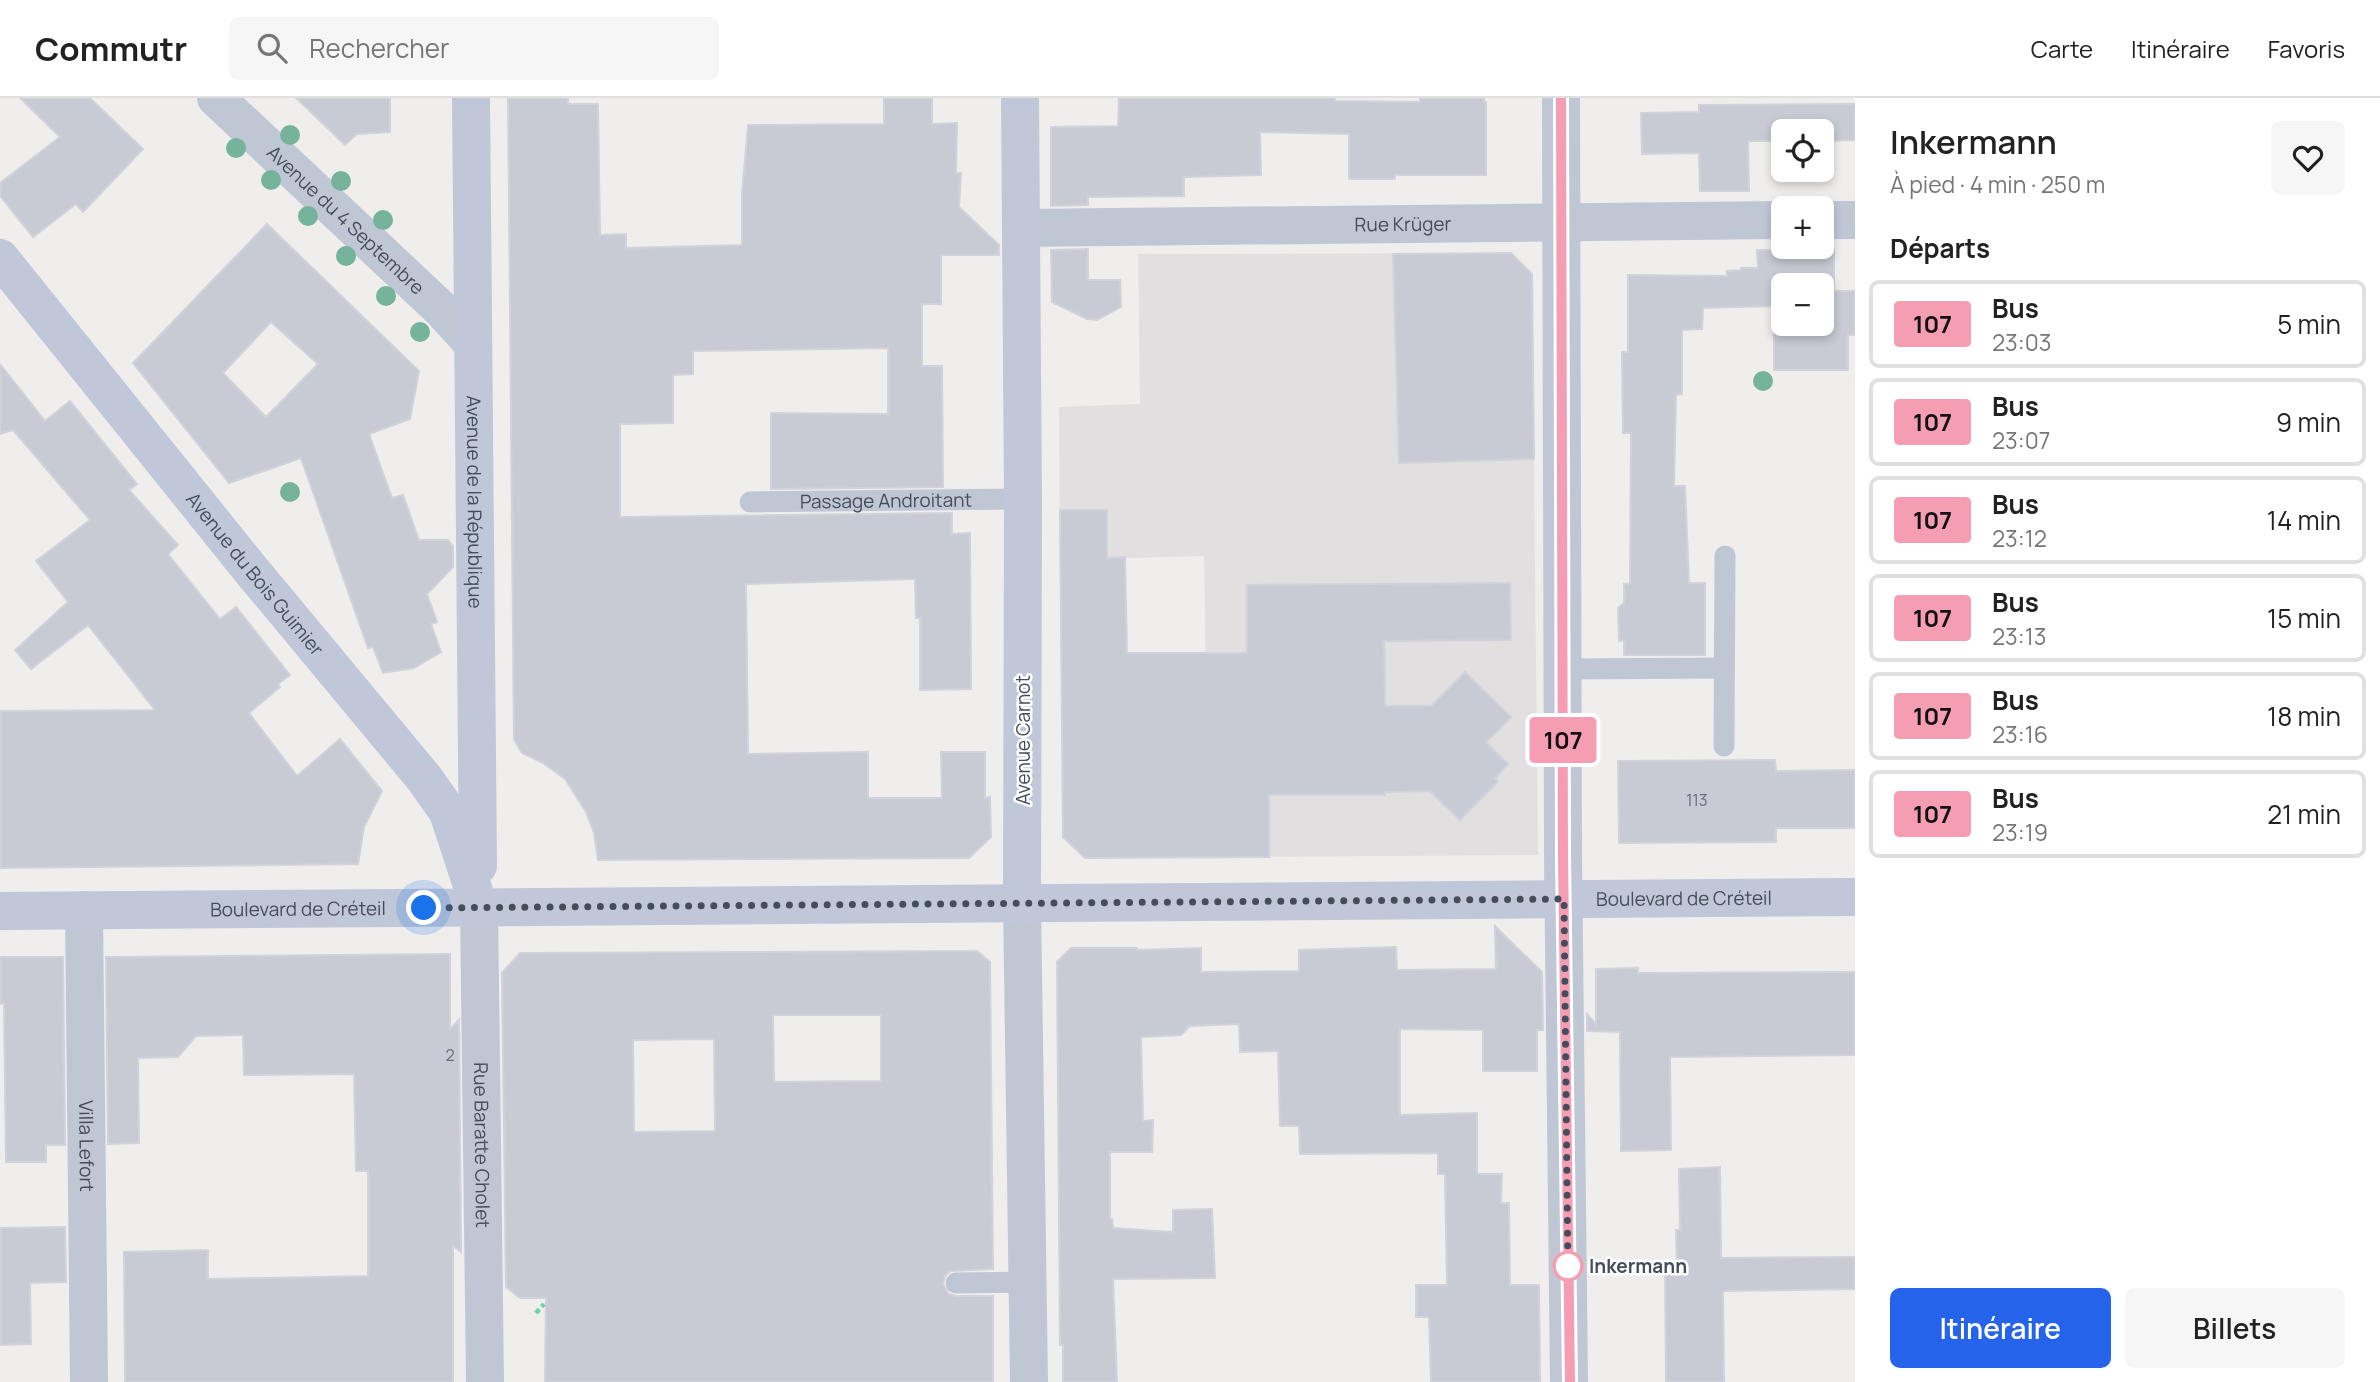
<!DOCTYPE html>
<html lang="fr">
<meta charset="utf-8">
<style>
body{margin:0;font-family:Manrope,sans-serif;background:#f6f6f6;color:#222;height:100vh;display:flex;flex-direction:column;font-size:26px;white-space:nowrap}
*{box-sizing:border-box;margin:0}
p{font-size:23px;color:#767676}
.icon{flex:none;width:38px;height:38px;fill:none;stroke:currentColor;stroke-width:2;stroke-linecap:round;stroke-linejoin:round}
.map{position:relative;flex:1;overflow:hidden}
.side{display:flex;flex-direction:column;background:#fff;width:525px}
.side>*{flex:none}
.badge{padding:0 14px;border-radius:5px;font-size:24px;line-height:46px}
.buttons{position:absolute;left:1771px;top:21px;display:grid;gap:14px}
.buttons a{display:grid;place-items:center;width:63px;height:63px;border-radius:10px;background:#fff;box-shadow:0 4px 10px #0003;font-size:35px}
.you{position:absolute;width:35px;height:35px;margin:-18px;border:5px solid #fff;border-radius:50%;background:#1a73e8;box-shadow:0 0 0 10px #1a73e833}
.map>.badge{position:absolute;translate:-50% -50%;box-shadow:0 0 0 4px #fff}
h2{padding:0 35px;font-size:26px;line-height:63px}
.round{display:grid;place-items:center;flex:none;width:74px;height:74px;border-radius:10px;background:#f6f6f6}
.summary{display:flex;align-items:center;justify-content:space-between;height:119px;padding:0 35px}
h1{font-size:33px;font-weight:600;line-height:52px}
.cta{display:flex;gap:14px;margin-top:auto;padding:14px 35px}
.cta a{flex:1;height:80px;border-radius:10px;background:#2563eb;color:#fff;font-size:28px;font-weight:600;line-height:80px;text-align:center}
.cta a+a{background:#f6f6f6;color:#222}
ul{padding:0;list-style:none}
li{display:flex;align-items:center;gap:21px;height:88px;margin:0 14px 10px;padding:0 21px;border:4px solid #e0e0e0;border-radius:10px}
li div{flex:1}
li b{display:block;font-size:26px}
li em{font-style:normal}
li .badge{min-width:77px;font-weight:700;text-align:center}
header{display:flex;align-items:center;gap:42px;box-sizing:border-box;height:98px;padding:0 35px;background:#fff;border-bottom:2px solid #e0e0e0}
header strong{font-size:33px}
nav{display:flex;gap:38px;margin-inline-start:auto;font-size:24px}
.search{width:490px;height:63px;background:#f6f6f6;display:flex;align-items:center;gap:18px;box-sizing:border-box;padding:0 24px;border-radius:10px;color:#767676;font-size:26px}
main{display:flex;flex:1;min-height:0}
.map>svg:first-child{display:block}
.education{fill:#e1dfdf}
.building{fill:#c9cbd4;stroke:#d1d2da;stroke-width:2;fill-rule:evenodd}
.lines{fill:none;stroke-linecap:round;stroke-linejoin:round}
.path{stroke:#6fd1b1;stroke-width:4.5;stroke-dasharray:5 3.5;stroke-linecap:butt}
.lane{stroke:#c0c7d4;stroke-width:21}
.street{stroke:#c0c7d4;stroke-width:38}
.secondary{stroke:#bfc7d8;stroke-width:38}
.tree{fill:#75b39d}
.line-casing{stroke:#fff;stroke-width:16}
.line{stroke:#f59eb3;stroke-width:10}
.walk{stroke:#454d5c;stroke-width:7;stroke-dasharray:0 12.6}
.stop-dot{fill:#fff;stroke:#f59eb3;stroke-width:3.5}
.labels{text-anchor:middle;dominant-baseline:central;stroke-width:5;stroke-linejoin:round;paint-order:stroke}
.number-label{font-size:16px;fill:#666c7a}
.street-label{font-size:19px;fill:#454d5c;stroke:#fff}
.stop-label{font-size:19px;font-weight:bold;fill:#454d5c;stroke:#fff;text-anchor:start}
</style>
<header>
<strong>Commutr</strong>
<div class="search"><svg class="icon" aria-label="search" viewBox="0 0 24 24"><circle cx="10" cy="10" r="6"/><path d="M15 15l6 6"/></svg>Rechercher</div>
<nav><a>Carte</a><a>Itinéraire</a><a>Favoris</a></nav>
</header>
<main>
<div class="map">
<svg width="1855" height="1284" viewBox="0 0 1855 1284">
<rect width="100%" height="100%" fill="#f0eeed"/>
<path class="education" d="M1511,155L1532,176L1538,757L1085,760L1063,739L1061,573L1206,572L1204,458L1060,462L1059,309L1140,306L1138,156Z"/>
<path class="building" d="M20,0H90L143,51L83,114L76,106L33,139L0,98V85L60,39Z
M296,0H390V34L357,36L345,47Z
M508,0H568V6H598L600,137L626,136V150L742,147V96L748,27L884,26V0H932V26L957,25L956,75H961L959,109L999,147V157H941V206H922V268H942L943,389L771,391V315L888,316V250L693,253V276L673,277V325L620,326V419L952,415V436L970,435L971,591L920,592V520H916L915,481L746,486L748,656L868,654V700H942L941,654H985V700L990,699L991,739L969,760L598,762L594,735L586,714L565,681L543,665L522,655L514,642Z
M1119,0H1335V3L1420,4V0H1484V4H1486V77H1395V81H1349V36L1260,34L1261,77L1184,79V98L1088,99V107L1051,108V29L1118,28Z
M1855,6V42L1822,43V33H1783V43H1748L1749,93H1700L1699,55L1642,56L1641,15L1699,14V7Z
M267,126L419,273L410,321L369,336L392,400L403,397L419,442H448L453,448V469L427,496L437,524L431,526L441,554L414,570L383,575L373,549L368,550L301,360L229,385L133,265ZM271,224L318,266L266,319L223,275Z
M1088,151V182H1120L1121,209L1097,222L1087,221L1052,204L1051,152Z
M1757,152H1834V193H1855V237H1848V272H1774V208L1703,210L1702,231L1682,232V296L1676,297L1674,388H1685L1689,485H1705V557H1624V542L1619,543L1618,510L1624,505V486H1630L1631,335H1623L1622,254H1628V177L1727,178V173L1741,172V170H1758ZM1783,187H1822V226H1783Z
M1511,155L1532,176L1534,361L1399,365L1393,156Z
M0,266L45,323L70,303L137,386L129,392L178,447L168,456L220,521L236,509L290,577L278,586L280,589L249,615L297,678L340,641L382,693L364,729L358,766L0,770V613L155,612L88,527L31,571L15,552L68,504L36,463L90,422L13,332L0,336Z
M1060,412H1107V460L1125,459L1127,555H1247V487L1510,485L1511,542L1384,543L1385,608H1431L1465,574L1511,619L1486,644L1508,666L1495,680L1498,684L1460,722L1430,693L1385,694V697H1269V759L1085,760L1063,739Z
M1775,662L1776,673L1855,672V730H1776V744L1619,745L1618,663Z
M1495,828L1542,874L1543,932H1537V973H1483V932L1400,931V1017L1477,1015V1076H1502L1501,1105H1509L1510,1187H1539L1540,1284H1431L1429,1219H1416V1187H1447L1445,1076H1438V1055L1300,1056L1299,1028H1280L1278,953L1240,954L1239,926L1190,928L1181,937L1141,939L1143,1023L1153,1022L1152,1054H1110V1121H1112L1113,1130L1173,1134V1112L1212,1111L1215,1180L1113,1181L1117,1284H1063V1247H1060L1057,864L1071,850H1137V852L1201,850V874L1299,873V852L1396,849L1397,872L1496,871Z
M977,853L990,864L993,1171L950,1173L945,1178L943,1186L949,1196L956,1198H993V1284H545L546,1200H520L506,1189L502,875L520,855ZM773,917H881V983L774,984ZM714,941L715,1033L634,1034L633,942Z
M450,856V931L459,922L461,1154L453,1148V1284H125L124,1154L208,1152V1181L368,1178V1073H356L354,976L244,977L243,937L196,938L178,959L138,960L139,1045L108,1046L106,859Z
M0,859H63L65,1047H46V1064H6L4,905L0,906Z
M1638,870V875L1855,874V957L1670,959L1671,1052L1621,1053L1620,934L1587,933V916L1596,926V871Z
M1720,1069L1721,1160L1855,1159V1191L1723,1193L1724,1284H1666L1665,1167H1677L1676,1132H1680L1679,1071Z
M65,1129L66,1184L30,1185L31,1246L0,1247V1130Z"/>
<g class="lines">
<path class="path" d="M536,1215L544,1206"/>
<g class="lane">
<path id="s1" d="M750,404L1023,401"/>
<path d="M1563,571L1724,570"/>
<path d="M1724,648L1725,458"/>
<path d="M956,1185L1028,1184"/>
</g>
<g class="street">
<path id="s2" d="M216,0L443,213L473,246"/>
<path d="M1561,0L1563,758L1569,1284"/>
<path d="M1822,122H1855"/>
<path id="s3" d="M1021,130L1783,122"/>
<path d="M1022,805L1029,1284"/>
<path id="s4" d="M479,809L485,1284"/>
<path id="s5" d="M84,812L89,1284"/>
</g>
<g class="secondary">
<path id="s6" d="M471,0L478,768"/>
<path d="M1020,0L1023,401L1022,805"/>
<path id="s7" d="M0,160L251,472L424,680L448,714L479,809"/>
<path id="s8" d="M0,813L1855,799"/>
</g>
</g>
<g class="tree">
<circle cx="290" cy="37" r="10"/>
<circle cx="236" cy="50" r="10"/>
<circle cx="271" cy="82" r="10"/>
<circle cx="341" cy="83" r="10"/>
<circle cx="308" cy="118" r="10"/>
<circle cx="383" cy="122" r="10"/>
<circle cx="346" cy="158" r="10"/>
<circle cx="386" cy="198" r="10"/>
<circle cx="420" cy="234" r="10"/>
<circle cx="1763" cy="283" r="10"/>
<circle cx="290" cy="394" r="10"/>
</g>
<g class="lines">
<defs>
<path id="line" d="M1561,0L1563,758L1570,1284"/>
</defs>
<use href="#line" class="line-casing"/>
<use href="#line" class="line"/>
<path class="walk" d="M424,810L1564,801L1568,1178V1168"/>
</g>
<circle class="stop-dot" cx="1568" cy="1168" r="14"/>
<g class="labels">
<g class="number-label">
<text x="1697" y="702">113</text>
<text x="450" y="957">2</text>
</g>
<g class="street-label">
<text stroke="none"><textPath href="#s2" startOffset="178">Avenue du 4 Septembre</textPath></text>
<text stroke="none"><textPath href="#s3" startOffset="382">Rue Krüger</textPath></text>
<text stroke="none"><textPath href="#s1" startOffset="136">Passage Androitant</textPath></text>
<text stroke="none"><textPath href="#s6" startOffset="404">Avenue de la République</textPath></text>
<text stroke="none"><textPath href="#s7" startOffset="406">Avenue du Bois Guimier</textPath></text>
<text transform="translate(1023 642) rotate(-90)">Avenue Carnot</text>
<text stroke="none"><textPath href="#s8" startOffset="1684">Boulevard de Créteil</textPath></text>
<text stroke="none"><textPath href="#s8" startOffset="298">Boulevard de Créteil</textPath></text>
<text stroke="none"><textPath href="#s4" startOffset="238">Rue Baratte Cholet</textPath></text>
<text stroke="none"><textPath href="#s5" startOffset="236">Villa Lefort</textPath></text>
</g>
<g class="stop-label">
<text x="1589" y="1168">Inkermann</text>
</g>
</g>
</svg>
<div class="buttons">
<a><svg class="icon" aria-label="locate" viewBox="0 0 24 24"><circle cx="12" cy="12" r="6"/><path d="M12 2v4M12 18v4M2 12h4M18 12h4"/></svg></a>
<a>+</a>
<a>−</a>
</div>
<div class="you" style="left:424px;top:810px"></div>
<b class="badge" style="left:1563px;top:642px;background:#f59eb3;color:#111">107</b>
</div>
<section class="side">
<div class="summary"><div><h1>Inkermann</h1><p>À pied · 4 min · 250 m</p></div><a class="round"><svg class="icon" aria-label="heart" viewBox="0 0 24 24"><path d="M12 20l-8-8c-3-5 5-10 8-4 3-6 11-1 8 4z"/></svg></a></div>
<h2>Départs</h2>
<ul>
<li><span class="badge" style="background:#f59eb3;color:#111">107</span><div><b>Bus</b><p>23:03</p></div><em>5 min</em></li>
<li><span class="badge" style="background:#f59eb3;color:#111">107</span><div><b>Bus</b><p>23:07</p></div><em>9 min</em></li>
<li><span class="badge" style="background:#f59eb3;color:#111">107</span><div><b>Bus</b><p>23:12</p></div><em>14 min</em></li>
<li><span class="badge" style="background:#f59eb3;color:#111">107</span><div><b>Bus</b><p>23:13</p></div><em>15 min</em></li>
<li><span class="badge" style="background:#f59eb3;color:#111">107</span><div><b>Bus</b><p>23:16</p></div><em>18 min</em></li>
<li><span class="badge" style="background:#f59eb3;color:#111">107</span><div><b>Bus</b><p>23:19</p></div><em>21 min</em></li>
</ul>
<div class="cta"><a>Itinéraire</a><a>Billets</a></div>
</section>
</main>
